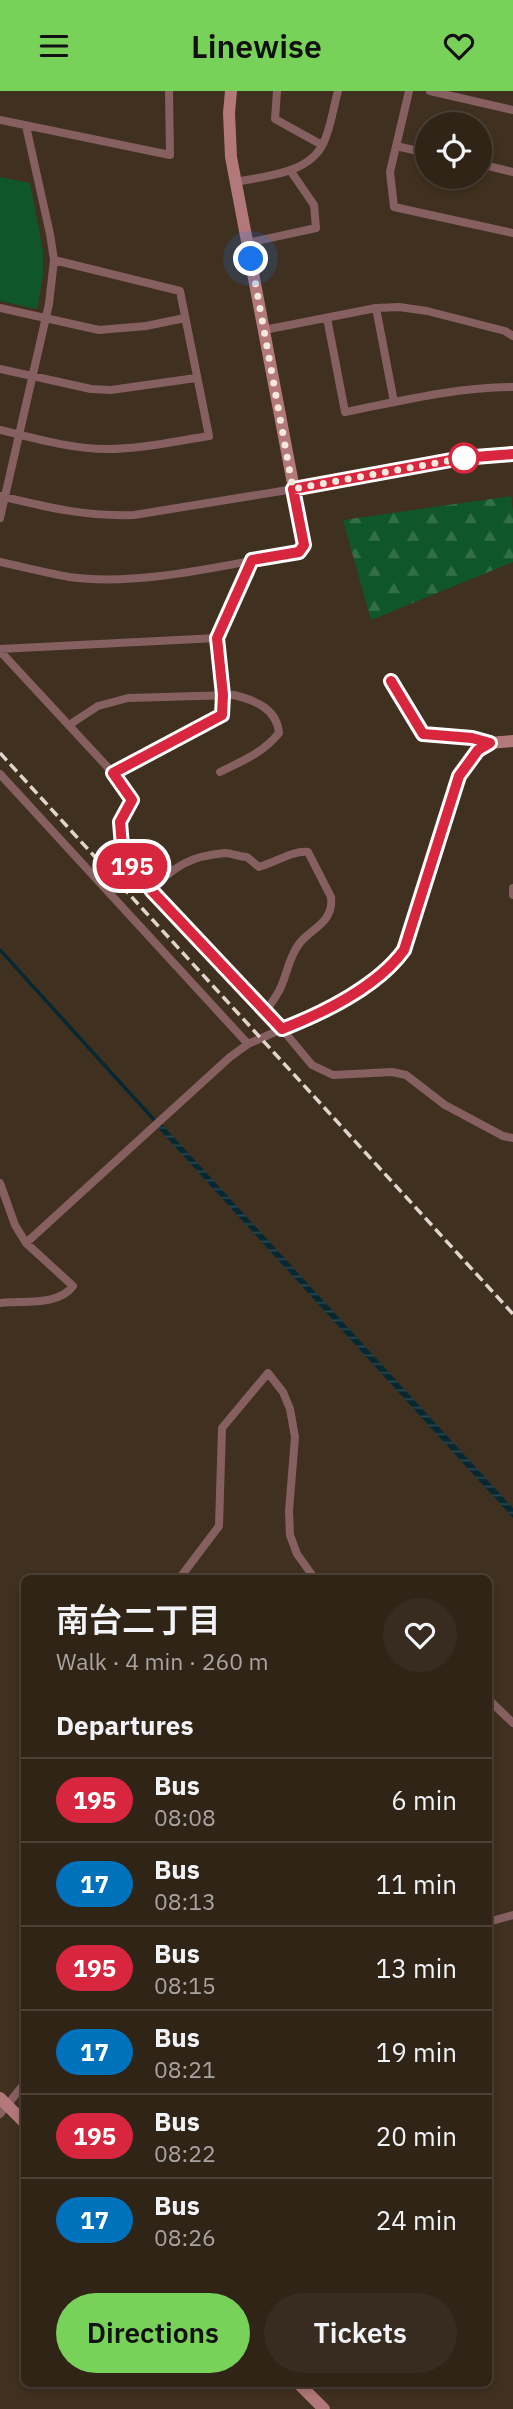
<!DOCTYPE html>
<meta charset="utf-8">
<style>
body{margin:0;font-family:"IBM Plex Sans","Noto Sans JP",sans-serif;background:#382c20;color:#f1f3f6;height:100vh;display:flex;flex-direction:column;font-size:26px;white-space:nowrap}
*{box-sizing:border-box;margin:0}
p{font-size:23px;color:#a8a4a1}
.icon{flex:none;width:38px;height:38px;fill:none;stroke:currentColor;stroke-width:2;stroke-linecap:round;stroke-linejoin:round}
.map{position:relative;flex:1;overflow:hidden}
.details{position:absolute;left:21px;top:1484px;width:471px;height:812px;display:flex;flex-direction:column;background:#302417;border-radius:10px;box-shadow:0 4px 10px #0003,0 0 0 2px #4b4136}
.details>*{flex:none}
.badge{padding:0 14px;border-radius:23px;font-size:24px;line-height:46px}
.tools{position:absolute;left:415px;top:21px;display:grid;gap:14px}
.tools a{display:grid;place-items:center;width:77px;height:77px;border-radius:50%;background:#302417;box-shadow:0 4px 10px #0003,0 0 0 2px #4b4136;font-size:35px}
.you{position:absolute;width:35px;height:35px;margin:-18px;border:5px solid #fff;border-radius:50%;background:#1a73e8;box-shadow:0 0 0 10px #1a73e833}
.map>.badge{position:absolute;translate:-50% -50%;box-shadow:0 0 0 4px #fff}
h2{padding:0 35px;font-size:26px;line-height:63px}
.round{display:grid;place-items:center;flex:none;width:74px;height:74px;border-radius:37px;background:#382c20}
.head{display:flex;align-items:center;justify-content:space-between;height:119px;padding:0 35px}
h1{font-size:33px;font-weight:600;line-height:52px}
.button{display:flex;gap:14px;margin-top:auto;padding:14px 35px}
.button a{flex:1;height:80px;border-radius:42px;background:#78d158;color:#111;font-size:28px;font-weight:600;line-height:80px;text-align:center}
.button a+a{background:#382c20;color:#f1f3f6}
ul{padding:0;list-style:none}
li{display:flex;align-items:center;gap:21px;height:84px;padding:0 35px;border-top:2px solid #4b4136}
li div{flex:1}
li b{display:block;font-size:26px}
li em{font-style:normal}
li .badge{min-width:77px;font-weight:700;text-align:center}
header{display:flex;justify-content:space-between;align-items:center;height:91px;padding:0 35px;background:#78d158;color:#111;font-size:32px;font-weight:600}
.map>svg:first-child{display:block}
.forest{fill:url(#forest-firs)}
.green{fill:#0f572a}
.water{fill:url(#water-rules)}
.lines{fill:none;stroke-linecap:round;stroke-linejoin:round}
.stream{stroke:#062833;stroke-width:3.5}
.street{stroke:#866061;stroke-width:8}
.secondary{stroke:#b3787a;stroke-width:12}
.rail{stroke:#e1d5cb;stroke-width:3.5;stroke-dasharray:10 5;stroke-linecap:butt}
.line-casing{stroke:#fff;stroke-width:16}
.line{stroke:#d7263d;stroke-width:10}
.walk{stroke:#f3e8de;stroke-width:7;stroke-dasharray:0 12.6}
.stop-dot{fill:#fff;stroke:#d7263d;stroke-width:3.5}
</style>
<header><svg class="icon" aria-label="menu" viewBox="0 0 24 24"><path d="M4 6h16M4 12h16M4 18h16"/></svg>Linewise<svg class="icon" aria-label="heart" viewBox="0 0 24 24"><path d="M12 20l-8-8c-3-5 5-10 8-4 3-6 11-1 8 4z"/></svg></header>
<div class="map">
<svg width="513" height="2318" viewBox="0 0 513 2318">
<defs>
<pattern id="forest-firs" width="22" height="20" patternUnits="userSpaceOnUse" patternTransform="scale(1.75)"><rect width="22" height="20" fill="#0f572a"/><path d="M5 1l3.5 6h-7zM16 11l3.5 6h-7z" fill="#326f48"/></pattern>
<pattern id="water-rules" width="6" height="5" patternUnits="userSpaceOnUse" patternTransform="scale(1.75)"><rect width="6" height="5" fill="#062833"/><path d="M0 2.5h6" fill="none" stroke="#2b4750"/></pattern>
</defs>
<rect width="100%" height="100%" fill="#40301f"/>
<path class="forest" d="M511,405L513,420V471L371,529L343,429Z"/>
<path class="green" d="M0,86L30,92L43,160V185L37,218L0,210Z"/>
<path class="water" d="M160,1031L513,1417V1427L157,1036Z"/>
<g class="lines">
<path class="stream" d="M0,859L156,1031"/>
<path class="street" d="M277,0L275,28L322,54
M409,0L390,81L394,116L513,142
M430,0L513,19
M0,29L170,64L169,0
M396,55L427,62
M480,73L513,81
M236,91C265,85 308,83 323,53C331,37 333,17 338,0
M247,152L316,137L314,114L290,79
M0,217L99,239L146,235L185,227
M376,217L394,311
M327,227L345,321C400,310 457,296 513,296
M264,239L376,217L399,216L427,220L505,240L513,245
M0,278L91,298L111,299L196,287
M0,339C34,347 71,358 107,358C141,358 176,350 209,345L180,200L54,169
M0,405C45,416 87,426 134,424L294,398L304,454L299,461C229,473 140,496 69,486C46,482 23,476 0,471
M0,427L49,213L54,169L50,143L26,35
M0,558L217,547
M0,560L113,682L133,709L120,731L122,755L130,771L152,800L282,938L312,974L333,984L392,981L406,984L445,1014L503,1045L513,1047
M391,590L423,643L472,647L490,652
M69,634L98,615L128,607L234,604C255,609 277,618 279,642C263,662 242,670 220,681
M113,682L222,624L223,604L217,547L252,469
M0,683L248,953
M513,797V804
M150,798C177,775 189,765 225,762C232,762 239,766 247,766L259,776C274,772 293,759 308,761L331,806C334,832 311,837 299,853C289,866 287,883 280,898C276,906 270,914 265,921
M0,1092L15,1134L26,1152L73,1195C57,1216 23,1209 0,1212
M26,1152L230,966L248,953L282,938
M179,1488L219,1435L222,1337L268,1282L283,1301L290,1318L295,1346L289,1420L290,1444L297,1463L315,1488
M488,1608L513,1632
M488,1831L513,1824
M0,2023L24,1993"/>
<path class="secondary" d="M231,0L229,22L231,66L294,398L462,367L513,363
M282,938L316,925L361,897L396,871L404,859L410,844L438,758L451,705L459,685L478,658L490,652L513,650
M0,2007L24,2031
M298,2292L324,2318"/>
<path class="rail" d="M0,662L513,1223"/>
</g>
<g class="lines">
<defs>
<path id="line" d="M391,590L423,643L472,647L490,652L478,659L459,685L404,859C378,895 323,922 282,938L152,800L130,771L122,755L120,731L132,709L113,682L222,624L223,604L217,547L252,469L299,461L304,454L293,398L462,367L513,363"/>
</defs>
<use href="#line" class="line-casing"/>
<use href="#line" class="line"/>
<path class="walk" d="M251,168L293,398L464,367"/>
</g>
<circle class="stop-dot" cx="464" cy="367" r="14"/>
</svg>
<div class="tools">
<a><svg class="icon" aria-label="locate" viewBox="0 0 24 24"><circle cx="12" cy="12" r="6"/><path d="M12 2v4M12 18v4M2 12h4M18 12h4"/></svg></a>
</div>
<div class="you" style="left:251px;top:168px"></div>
<b class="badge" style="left:132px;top:775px;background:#d7263d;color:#fff">195</b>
<section class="details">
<div class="head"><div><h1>南台二丁目</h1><p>Walk · 4 min · 260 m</p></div><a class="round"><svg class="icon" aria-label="heart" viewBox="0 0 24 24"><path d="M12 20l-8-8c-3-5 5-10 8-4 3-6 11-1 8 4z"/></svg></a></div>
<h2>Departures</h2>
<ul>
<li><span class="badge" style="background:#d7263d;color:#fff">195</span><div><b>Bus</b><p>08:08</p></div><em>6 min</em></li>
<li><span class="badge" style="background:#0072bc;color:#fff">17</span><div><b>Bus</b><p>08:13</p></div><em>11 min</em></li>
<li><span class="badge" style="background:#d7263d;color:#fff">195</span><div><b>Bus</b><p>08:15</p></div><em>13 min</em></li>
<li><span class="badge" style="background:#0072bc;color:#fff">17</span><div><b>Bus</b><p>08:21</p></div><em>19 min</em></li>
<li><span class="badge" style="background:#d7263d;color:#fff">195</span><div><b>Bus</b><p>08:22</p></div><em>20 min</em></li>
<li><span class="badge" style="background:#0072bc;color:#fff">17</span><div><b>Bus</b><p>08:26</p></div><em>24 min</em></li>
</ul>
<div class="button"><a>Directions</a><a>Tickets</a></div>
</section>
</div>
